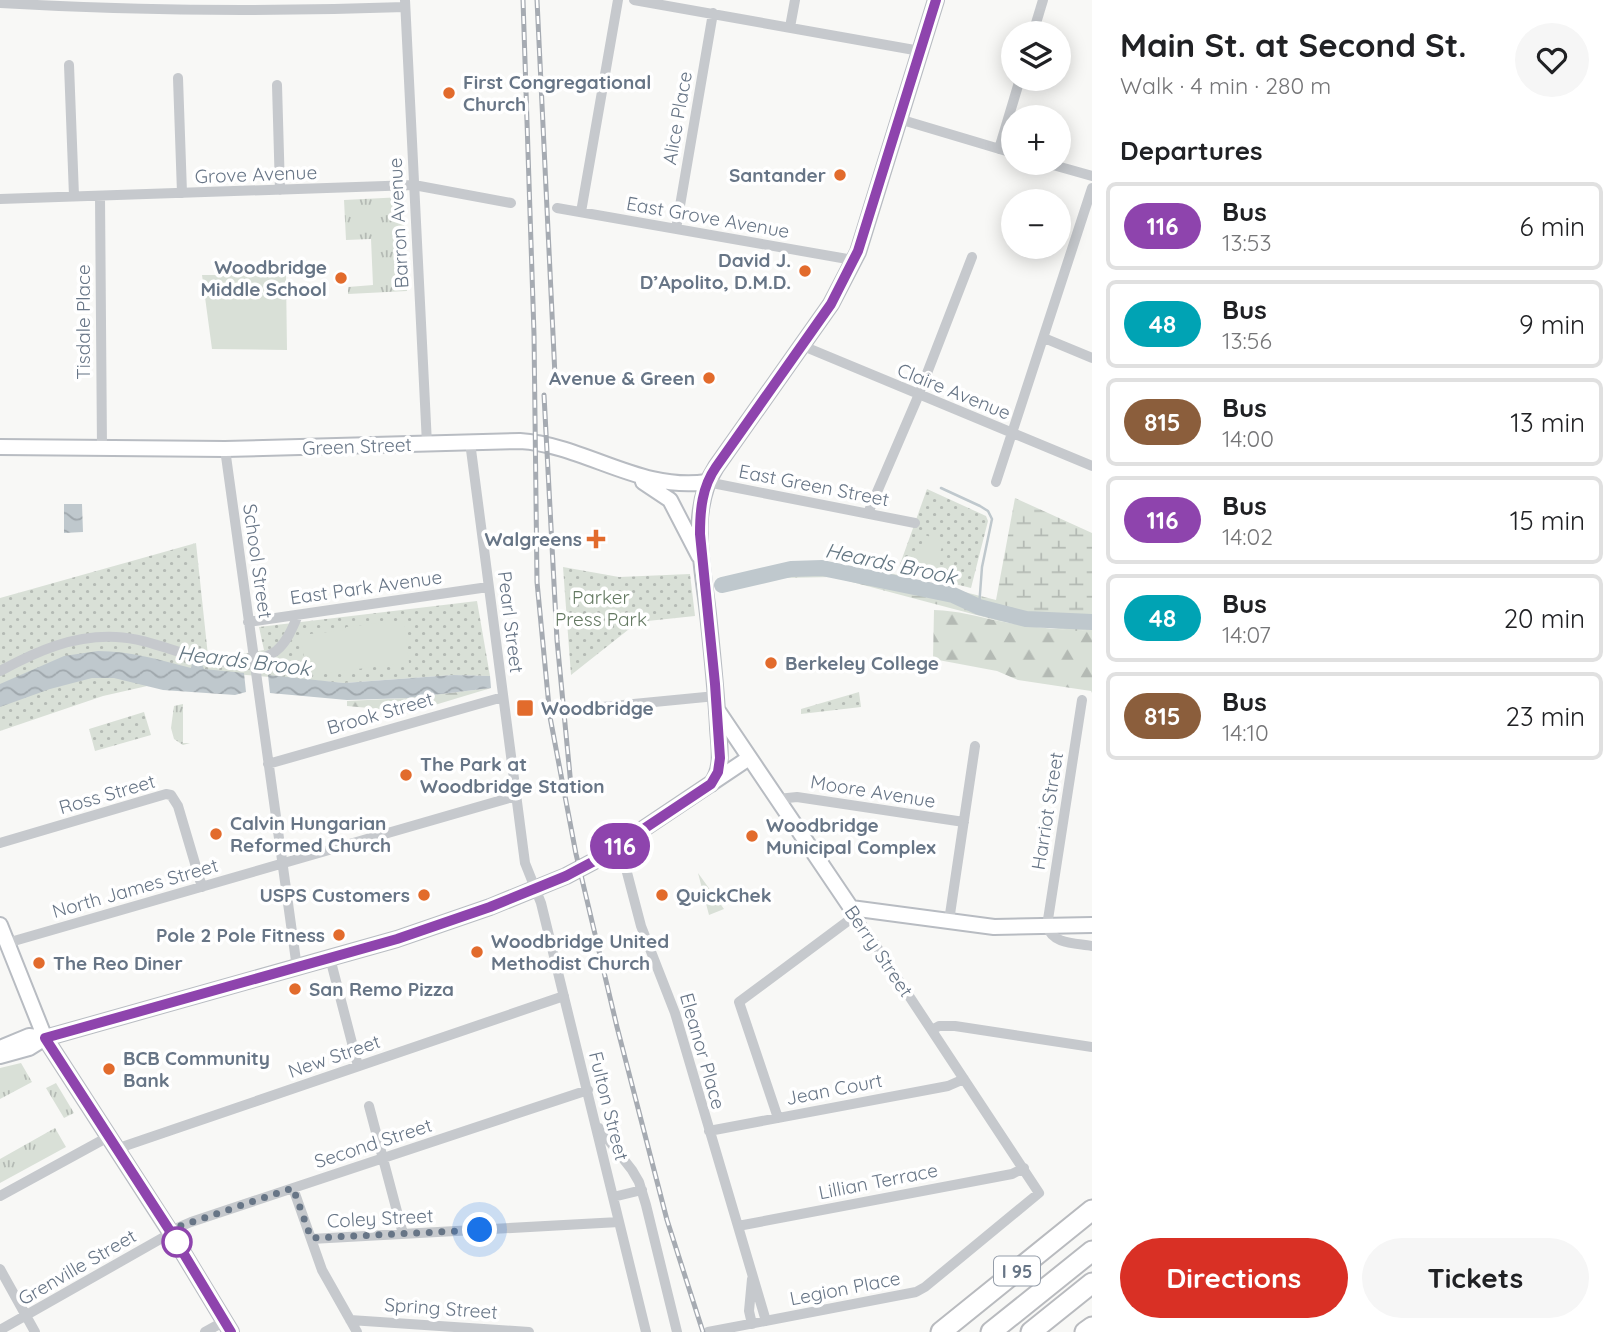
<!DOCTYPE html>
<meta charset="utf-8">
<style>
body{margin:0;font-family:Quicksand,sans-serif;background:#f6f6f6;color:#202124;height:100vh;display:flex;flex-direction:column;font-size:26px;white-space:nowrap}
*{box-sizing:border-box;margin:0}
p{font-size:23px;color:#757577}
.icon{flex:none;width:38px;height:38px;fill:none;stroke:currentColor;stroke-width:2;stroke-linecap:round;stroke-linejoin:round}
.map{position:relative;flex:1;overflow:hidden}
.drawer{display:flex;flex-direction:column;background:#fff;width:525px}
.drawer>*{flex:none}
.badge{padding:0 14px;border-radius:23px;font-size:24px;line-height:46px}
.tools{position:absolute;left:1001px;top:21px;display:grid;gap:14px}
.tools a{display:grid;place-items:center;width:70px;height:70px;border-radius:50%;background:#fff;box-shadow:0 4px 18px #0003;font-size:35px}
.you{position:absolute;width:35px;height:35px;margin:-18px;border:5px solid #fff;border-radius:50%;background:#1a73e8;box-shadow:0 0 0 10px #1a73e833}
.map>.badge{position:absolute;translate:-50% -50%;box-shadow:0 0 0 4px #fff}
h2{padding:0 28px;font-size:26px;line-height:63px}
.round{display:grid;place-items:center;flex:none;width:74px;height:74px;border-radius:37px;background:#f6f6f6}
.head{display:flex;align-items:center;justify-content:space-between;height:119px;padding:0 28px}
h1{font-size:33px;font-weight:800;line-height:52px}
.button{display:flex;gap:14px;margin-top:auto;padding:14px 28px}
.button a{flex:1;height:80px;border-radius:42px;background:#d93025;color:#fff;font-size:28px;font-weight:800;line-height:80px;text-align:center}
.button a+a{background:#f6f6f6;color:#202124}
ul{padding:0;list-style:none}
li{display:flex;align-items:center;gap:21px;height:88px;margin:0 14px 10px;padding:0 14px;border:4px solid #e0e0e0;border-radius:10px}
li div{flex:1}
li b{display:block;font-size:26px}
li em{font-style:normal}
li .badge{min-width:77px;font-weight:700;text-align:center}
main{display:flex;flex:1;min-height:0}
.map>svg:first-child{display:block}
.grass{fill:url(#grass-tufts)}
.forest{fill:url(#forest-firs)}
.wetland{fill:url(#wetland-marsh)}
.park{fill:url(#park-dots)}
.pitch{fill:#d9e0d7}
.water{fill:url(#water-waves)}
.lines{fill:none;stroke-linecap:round;stroke-linejoin:round}
.stream{stroke:#bfc8cd;stroke-width:2.5}
.river{stroke:#bfc8cd;stroke-width:16}
.secondary-casing{stroke:#b8bcc2;stroke-width:18}
.highway-casing{stroke:#b9bbbf;stroke-width:23}
.street{stroke:#c6c9cd;stroke-width:10}
.secondary{stroke:#fff;stroke-width:14}
.highway{stroke:#fff;stroke-width:19}
.rail-casing{stroke:#a6abb2;stroke-width:5}
.rail{stroke:#fff;stroke-width:2.5;stroke-dasharray:8;stroke-linecap:butt}
.line-casing{stroke:#fff;stroke-width:16}
.line{stroke:#8e44ad;stroke-width:10}
.walk{stroke:#677586;stroke-width:7;stroke-dasharray:0 12.6}
.poi-dot{fill:#e26b2c;stroke:#fff;stroke-width:2.5}
.stop-dot{fill:#fff;stroke:#8e44ad;stroke-width:3.5}
.labels{text-anchor:middle;dominant-baseline:central;stroke-width:7;stroke-linejoin:round;paint-order:stroke}
.shield{fill:#fff;stroke:#959eaa;stroke-width:2}
.shield-label{font-size:18px;font-weight:bold;fill:#677586}
.poi-label{font-size:19px;font-weight:bold;fill:#677586;stroke:#fff;text-anchor:start}
.street-label{font-size:19px;fill:#677586;stroke:#fff}
.park-label{font-size:19px;fill:#647962;stroke:#fff}
.water-label{font-size:21px;font-style:italic;fill:#637682;stroke:#fff}
</style>
<main>
<div class="map">
<svg width="1092" height="1332" viewBox="0 0 1092 1332">
<defs>
<pattern id="grass-tufts" width="24" height="20" patternUnits="userSpaceOnUse" patternTransform="scale(1.75)"><rect width="24" height="20" fill="#d9e0d7"/><path d="M3 7l-1-3M5 7V3M7 7l1-3M15 17l-1-3M17 17v-4M19 17l1-3" fill="none" stroke="#b4bab4"/></pattern>
<pattern id="forest-firs" width="22" height="20" patternUnits="userSpaceOnUse" patternTransform="scale(1.75)"><rect width="22" height="20" fill="#d9e0d7"/><path d="M5 1l3.5 6h-7zM16 11l3.5 6h-7z" fill="#b4bab4"/></pattern>
<pattern id="wetland-marsh" width="20" height="14" patternUnits="userSpaceOnUse" patternTransform="scale(1.75)"><rect width="20" height="14" fill="#d9e0d7"/><path d="M1 5h8M5 5V1M11 12h8M15 12V8" fill="none" stroke="#b4bab4"/></pattern>
<pattern id="park-dots" width="8" height="8" patternUnits="userSpaceOnUse" patternTransform="scale(1.75)"><rect width="8" height="8" fill="#d9e0d7"/><path d="M2 2h.1M6 6h.1" fill="none" stroke="#b4bab4" stroke-width="1.8" stroke-linecap="round"/></pattern>
<pattern id="water-waves" width="16" height="10" patternUnits="userSpaceOnUse" patternTransform="scale(1.75)"><rect width="16" height="10" fill="#bfc8cd"/><path d="M0 5q4-4 8 0t8 0" fill="none" stroke="#9fa7ac"/></pattern>
</defs>
<rect width="100%" height="100%" fill="#f8f8f6"/>
<path class="grass" d="M403,197L407,291L348,294V287L373,285L371,239L346,240L344,200Z
M183,704V743H190L183,745L174,739L171,728L174,706Z
M698,873L724,909L709,915Z
M21,1063L32,1082L0,1099V1068Z
M56,1083L74,1113L64,1118L46,1088Z
M55,1128L66,1147L0,1183V1159Z"/>
<path class="forest" d="M934,610C960,611 974,616 999,621C1029,627 1062,631 1092,630V693L1091,691L1018,680L997,671L933,659Z
M491,688L395,717L380,709L347,706V701L408,698Z"/>
<path class="wetland" d="M1015,498L1092,533V630L1074,631L999,621L833,577L784,578L723,591L722,578L806,562L894,574L996,600Z"/>
<path class="park" d="M927,489L986,516L988,521L971,588L898,570Z
M196,543L208,656L225,657L264,650L259,627L477,601L490,676L453,675L344,683L209,672L103,696L0,731V598Z
M563,567L619,577L690,574L695,616L638,622L571,675Z
M859,692L861,707L801,714V709Z
M144,712L151,735L95,751L89,729Z"/>
<path class="pitch" d="M202,275H286L287,350L212,349Z
M925,535L944,542L932,573L914,566Z
M404,620L409,663L306,675L301,635L346,630V627Z"/>
<path class="water" d="M64,504H82L83,532L64,533Z
M98,651C130,651 160,660 191,668L192,663L202,664L204,669L244,673L246,692L235,695L163,690L114,678H92L50,689L0,707V684L64,656Z
M453,675L490,676L491,688L408,698L347,700L270,693L268,675L344,683Z"/>
<g class="lines">
<path class="stream" d="M941,488L980,506L988,511L992,519L982,567L979,607"/>
<path class="river" d="M722,585L791,569L822,568L953,595L979,607L1026,619L1092,622"/>
<defs>
<path id="secondary" d="M0,447L225,449L520,441C585,445 640,492 707,482
M643,482L670,500L699,556
M718,711L851,908L994,927L1092,925
M711,784C724,768 719,747 718,727C716,689 712,652 708,614C703,567 688,510 716,467L831,304L858,252L936,0
M0,925L45,1038L171,1233L231,1332
M0,1048L29,1036L45,1038
M0,1056L29,1048L45,1038L397,939L490,907L566,876L600,858L749,758"/>
<path id="highway" d="M941,1332L1092,1210
M991,1332L1092,1251
M1031,1332L1092,1283
M1085,1332L1092,1327"/>
</defs>
<use href="#secondary" class="secondary-casing"/>
<use href="#highway" class="highway-casing"/>
<path class="street" d="M405,0L427,444
M634,0L920,51
M0,3C136,11 269,12 405,7
M790,27L795,0
M1033,33L1043,0
M69,65L74,196
M178,78L182,193
M277,85L280,190
M899,119L1013,153
M999,149L1020,79
M1046,163L1092,176
M100,196L102,448
M0,199L414,185L511,203
M557,208L853,260
M581,212L618,0
M676,229L713,13
M1044,338L1092,358
M803,346L1092,466
M470,442L525,863L541,903L646,1332
M225,449L297,968
M707,482L915,523
M996,482L1092,188
M868,513L917,399L972,257
M248,622L488,587
M0,671C37,651 73,635 116,637C163,639 201,670 251,660C260,659 269,656 276,651C287,642 293,627 298,615
M1082,700L1047,926C1053,945 1076,943 1092,946
M582,709L716,696
M268,764L503,697
M778,799L797,797L964,822
M0,843L166,794L171,795L178,806L202,887
M618,848L624,861L641,926L675,1013L766,1321
M949,921L975,746
M7,943L516,796
M330,958L358,1066
M932,1030L939,1026H955L1092,1047
M369,1106L403,1234
M778,1118L739,1002L856,915
M599,1128L632,1170L639,1182L646,1205L677,1332
M709,1131L948,1086L964,1079
M116,1149L564,996
M293,1188L322,1270L357,1332
M0,1196L108,1137
M613,1197L642,1190
M738,1226L1012,1174L1024,1168
M170,1231L191,1222L588,1090
M311,1239L619,1222
M0,1269L35,1332
M350,1320L529,1332
M752,1324L749,1311L752,1279
M0,1330L171,1233
M205,1332L225,1321
M708,1332L916,1292L925,1287L1039,1193L851,908"/>
<use href="#secondary" class="secondary"/>
<use href="#highway" class="highway"/>
<defs>
<path id="rail" d="M523,0L534,334L537,582L550,717L576,854L617,1027L667,1220L703,1332
M537,0L555,376
M544,395L557,640L571,786"/>
</defs>
<use href="#rail" class="rail-casing"/>
<use href="#rail" class="rail"/>
</g>
<g class="lines">
<defs>
<path id="line" d="M231,1332L170,1231L45,1038L397,939L490,907L566,876L600,858L711,784L718,772L720,758L715,684L700,534C700,510 702,487 716,467L831,304L858,251L936,0"/>
</defs>
<use href="#line" class="line-casing"/>
<use href="#line" class="line"/>
<path class="walk" d="M177,1242L170,1231L177,1227L293,1188L311,1238L480,1230"/>
</g>
<g class="poi-dot">
<circle cx="449" cy="93" r="7"/>
<circle cx="840" cy="175" r="7"/>
<circle cx="805" cy="271" r="7"/>
<circle cx="341" cy="278" r="7"/>
<circle cx="709" cy="378" r="7"/>
<path d="M592.5 528.5h7v7h7v7h-7v7h-7v-7h-7v-7h7z"/>
<circle cx="771" cy="663" r="7"/>
<rect x="516" y="699" width="18" height="18" rx="3.5"/>
<circle cx="406" cy="775" r="7"/>
<circle cx="216" cy="834" r="7"/>
<circle cx="752" cy="836" r="7"/>
<circle cx="424" cy="895" r="7"/>
<circle cx="662" cy="895" r="7"/>
<circle cx="339" cy="935" r="7"/>
<circle cx="477" cy="952" r="7"/>
<circle cx="39" cy="963" r="7"/>
<circle cx="295" cy="989" r="7"/>
<circle cx="109" cy="1069" r="7"/>
</g>
<circle class="stop-dot" cx="177" cy="1242" r="14"/>
<g class="labels">
<rect class="shield" x="994" y="1256.5" width="46" height="29" rx="5"/>
<g class="shield-label">
<text x="1017" y="1271">I 95</text>
</g>
<g class="poi-label">
<text x="463" y="82">First Congregational<tspan x="463" dy="22">Church</tspan></text>
<text x="826" y="175" text-anchor="end">Santander</text>
<text x="791" y="260" text-anchor="end">David J.<tspan x="791" dy="22">D’Apolito, D.M.D.</tspan></text>
<text x="327" y="267" text-anchor="end">Woodbridge<tspan x="327" dy="22">Middle School</tspan></text>
<text x="695" y="378" text-anchor="end">Avenue &amp; Green</text>
<text x="582" y="539" text-anchor="end">Walgreens</text>
<text x="785" y="663">Berkeley College</text>
<text x="541" y="708">Woodbridge</text>
<text x="420" y="764">The Park at<tspan x="420" dy="22">Woodbridge Station</tspan></text>
<text x="230" y="823">Calvin Hungarian<tspan x="230" dy="22">Reformed Church</tspan></text>
<text x="766" y="825">Woodbridge<tspan x="766" dy="22">Municipal Complex</tspan></text>
<text x="410" y="895" text-anchor="end">USPS Customers</text>
<text x="676" y="895">QuickChek</text>
<text x="325" y="935" text-anchor="end">Pole 2 Pole Fitness</text>
<text x="491" y="941">Woodbridge United<tspan x="491" dy="22">Methodist Church</tspan></text>
<text x="53" y="963">The Reo Diner</text>
<text x="309" y="989">San Remo Pizza</text>
<text x="123" y="1058">BCB Community<tspan x="123" dy="22">Bank</tspan></text>
</g>
<g class="street-label">
<text transform="translate(677 118) rotate(-80)">Alice Place</text>
<text transform="translate(256 174) rotate(-2)">Grove Avenue</text>
<text transform="translate(708 217) rotate(10)">East Grove Avenue</text>
<text transform="translate(398 223) rotate(-93)">Barron Avenue</text>
<text transform="translate(83 322) rotate(-90)">Tisdale Place</text>
<text transform="translate(954 391) rotate(22)">Claire Avenue</text>
<text transform="translate(357 446) rotate(-2)">Green Street</text>
<text transform="translate(814 485) rotate(11)">East Green Street</text>
<text transform="translate(258 561) rotate(82)">School Street</text>
<text transform="translate(366 587) rotate(-8)">East Park Avenue</text>
<text transform="translate(511 622) rotate(83)">Pearl Street</text>
<text transform="translate(380 713) rotate(-16)">Brook Street</text>
<text transform="translate(873 791) rotate(9)">Moore Avenue</text>
<text transform="translate(107 794) rotate(-16)">Ross Street</text>
<text transform="translate(1047 811) rotate(-81)">Harriot Street</text>
<text transform="translate(135 888) rotate(-16)">North James Street</text>
<text transform="translate(879 951) rotate(56)">Berry Street</text>
<text transform="translate(703 1051) rotate(74)">Eleanor Place</text>
<text transform="translate(334 1056) rotate(-19)">New Street</text>
<text transform="translate(834 1089) rotate(-11)">Jean Court</text>
<text transform="translate(609 1106) rotate(76)">Fulton Street</text>
<text transform="translate(373 1143) rotate(-18)">Second Street</text>
<text transform="translate(878 1181) rotate(-11)">Lillian Terrace</text>
<text transform="translate(380 1218) rotate(-3)">Coley Street</text>
<text transform="translate(77 1267) rotate(-30)">Grenville Street</text>
<text transform="translate(845 1288) rotate(-11)">Legion Place</text>
<text transform="translate(441 1308) rotate(4)">Spring Street</text>
</g>
<g class="park-label">
<text x="601" y="597">Parker<tspan x="601" dy="22">Press Park</tspan></text>
</g>
<g class="water-label">
<text transform="translate(891 563) rotate(12)">Heards Brook</text>
<text transform="translate(244 660) rotate(7)">Heards Brook</text>
</g>
</g>
</svg>
<div class="tools">
<a><svg class="icon" aria-label="layers" viewBox="0 0 24 24"><path d="M12 4l9 5-9 5-9-5zM3 14l9 5 9-5"/></svg></a>
<a>+</a>
<a>−</a>
</div>
<div class="you" style="left:480px;top:1230px"></div>
<b class="badge" style="left:620px;top:846px;background:#8e44ad;color:#fff">116</b>
</div>
<section class="drawer">
<div class="head"><div><h1>Main St. at Second St.</h1><p>Walk · 4 min · 280 m</p></div><a class="round"><svg class="icon" aria-label="heart" viewBox="0 0 24 24"><path d="M12 20l-8-8c-3-5 5-10 8-4 3-6 11-1 8 4z"/></svg></a></div>
<h2>Departures</h2>
<ul>
<li><span class="badge" style="background:#8e44ad;color:#fff">116</span><div><b>Bus</b><p>13:53</p></div><em>6 min</em></li>
<li><span class="badge" style="background:#00a3b4;color:#fff">48</span><div><b>Bus</b><p>13:56</p></div><em>9 min</em></li>
<li><span class="badge" style="background:#8b5e3c;color:#fff">815</span><div><b>Bus</b><p>14:00</p></div><em>13 min</em></li>
<li><span class="badge" style="background:#8e44ad;color:#fff">116</span><div><b>Bus</b><p>14:02</p></div><em>15 min</em></li>
<li><span class="badge" style="background:#00a3b4;color:#fff">48</span><div><b>Bus</b><p>14:07</p></div><em>20 min</em></li>
<li><span class="badge" style="background:#8b5e3c;color:#fff">815</span><div><b>Bus</b><p>14:10</p></div><em>23 min</em></li>
</ul>
<div class="button"><a>Directions</a><a>Tickets</a></div>
</section>
</main>
